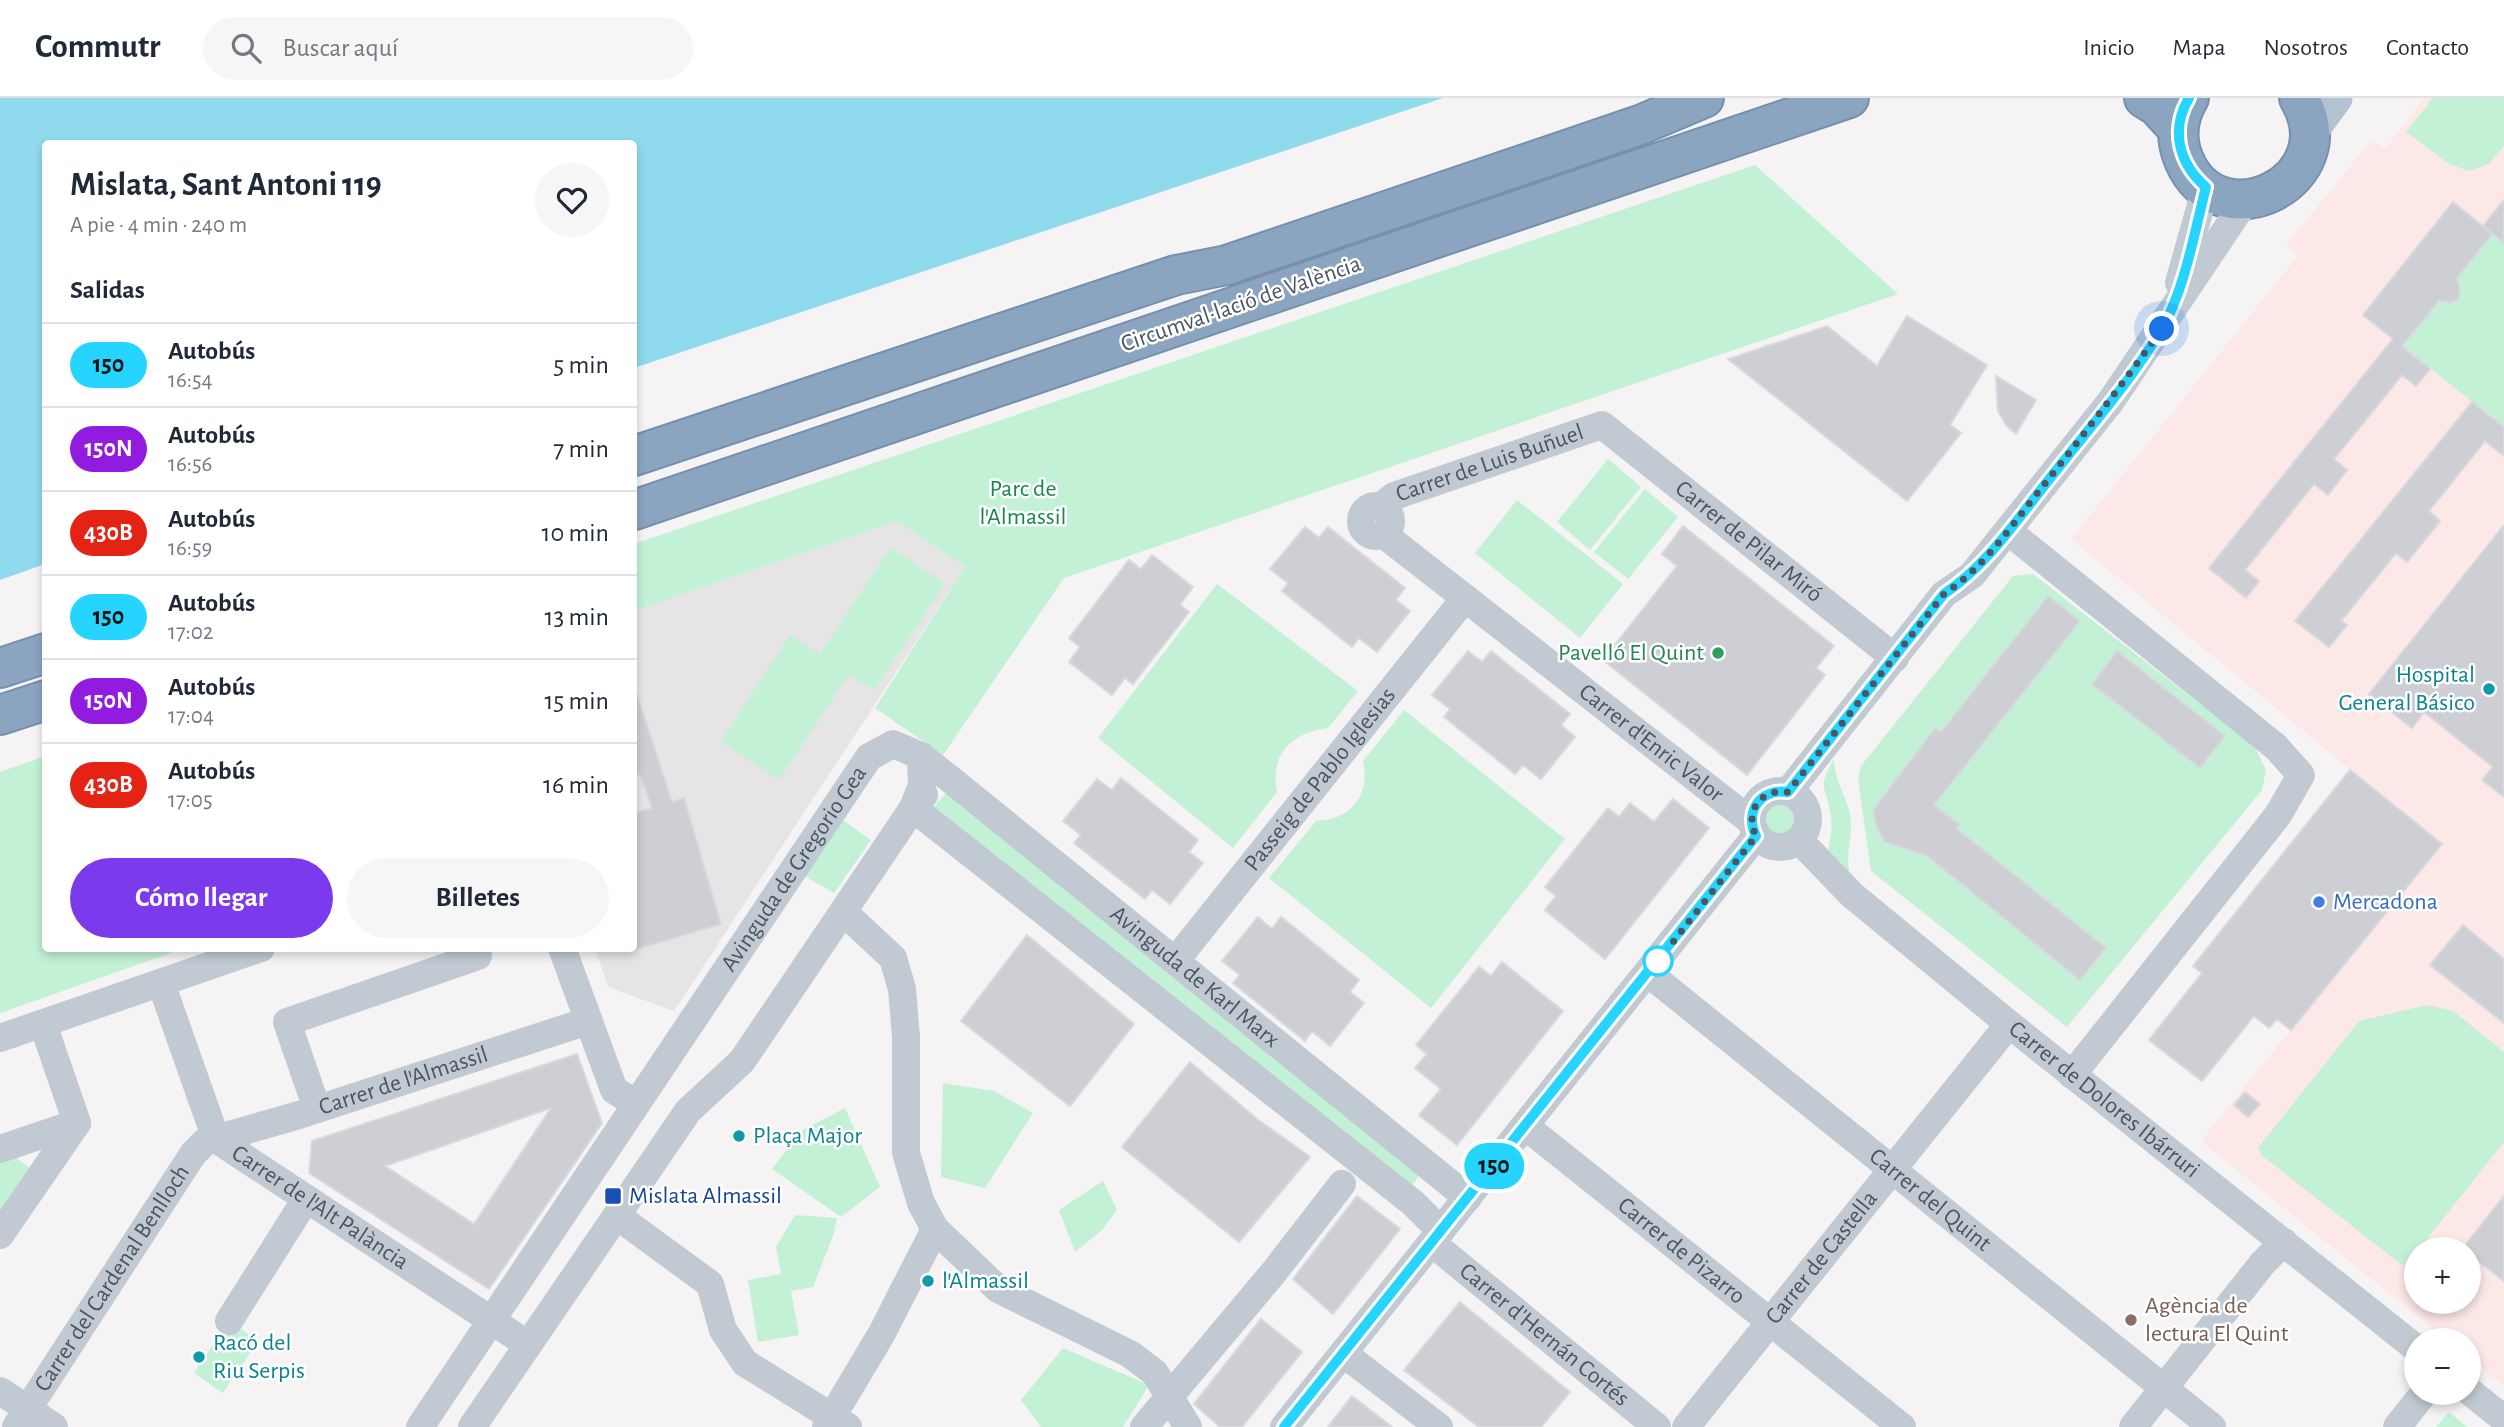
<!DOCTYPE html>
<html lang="es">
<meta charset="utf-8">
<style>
body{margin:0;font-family:"Alegreya Sans",sans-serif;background:#f6f6f7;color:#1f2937;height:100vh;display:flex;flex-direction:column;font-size:26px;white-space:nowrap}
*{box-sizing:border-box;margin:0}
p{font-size:23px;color:#747a83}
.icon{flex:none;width:38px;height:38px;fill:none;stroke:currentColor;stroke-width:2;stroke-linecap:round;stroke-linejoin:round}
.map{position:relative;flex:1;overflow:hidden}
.details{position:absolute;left:42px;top:42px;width:595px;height:812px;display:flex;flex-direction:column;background:#fff;border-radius:7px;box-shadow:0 4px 10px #0003}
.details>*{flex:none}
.badge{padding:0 14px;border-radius:23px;font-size:24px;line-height:46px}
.fabs{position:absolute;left:2404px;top:1139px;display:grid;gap:14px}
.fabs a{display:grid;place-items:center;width:77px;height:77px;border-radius:50%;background:#fff;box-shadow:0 4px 10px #0003;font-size:35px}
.you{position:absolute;width:35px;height:35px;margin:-18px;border:5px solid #fff;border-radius:50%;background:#1a73e8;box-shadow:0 0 0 10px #1a73e833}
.map>.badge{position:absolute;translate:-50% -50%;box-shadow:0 0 0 4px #fff}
h2{padding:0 28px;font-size:26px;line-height:63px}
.round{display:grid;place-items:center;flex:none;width:74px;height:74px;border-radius:37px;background:#f6f6f7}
.head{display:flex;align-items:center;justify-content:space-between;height:119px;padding:0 28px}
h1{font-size:33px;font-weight:600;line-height:52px}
.action{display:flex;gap:14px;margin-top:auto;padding:14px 28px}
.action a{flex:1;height:80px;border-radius:42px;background:#7c3aed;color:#fff;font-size:28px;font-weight:600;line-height:80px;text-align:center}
.action a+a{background:#f6f6f7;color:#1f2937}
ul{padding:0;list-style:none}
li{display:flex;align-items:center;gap:21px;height:84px;padding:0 28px;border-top:2px solid #e0e1e3}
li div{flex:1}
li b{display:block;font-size:26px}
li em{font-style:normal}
li .badge{min-width:77px;font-weight:700;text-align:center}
header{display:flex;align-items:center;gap:42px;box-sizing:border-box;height:98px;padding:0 35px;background:#fff;border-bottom:2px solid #e0e1e3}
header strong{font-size:33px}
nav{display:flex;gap:38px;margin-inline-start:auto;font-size:24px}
.search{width:490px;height:63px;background:#f6f6f7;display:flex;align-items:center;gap:18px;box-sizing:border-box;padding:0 24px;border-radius:38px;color:#747a83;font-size:26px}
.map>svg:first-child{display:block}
.education{fill:#e6e4e5}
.medical{fill:#fce8e6;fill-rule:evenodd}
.green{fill:#c3f1d5}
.water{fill:#90daee}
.building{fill:#cdcfd5;stroke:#d7d9de;stroke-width:2;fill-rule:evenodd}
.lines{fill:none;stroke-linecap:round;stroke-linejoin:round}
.highway-casing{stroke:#7690ad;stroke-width:42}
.minor{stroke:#c1cad2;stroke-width:28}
.major{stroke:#b3c2d1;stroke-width:35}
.highway{stroke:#8ba5c1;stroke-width:38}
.line-casing{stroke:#fff;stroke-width:16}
.line{stroke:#25d5ff;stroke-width:10}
.walk{stroke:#4a5661;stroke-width:7;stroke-dasharray:0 12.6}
.leisure-dot{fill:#2e9e5b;stroke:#fff;stroke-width:2.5}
.culture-dot{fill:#0f9aa8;stroke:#fff;stroke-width:2.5}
.shop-dot{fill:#3f7fe0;stroke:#fff;stroke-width:2.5}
.stop-dot{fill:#fff;stroke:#25d5ff;stroke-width:3.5}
.transit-dot{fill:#1a4fb4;stroke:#fff;stroke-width:2.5}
.education-dot{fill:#8d6e63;stroke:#fff;stroke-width:2.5}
.labels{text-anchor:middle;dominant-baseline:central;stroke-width:5;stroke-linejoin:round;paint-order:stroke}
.street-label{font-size:24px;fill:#4a5661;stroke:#fff}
.park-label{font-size:24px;fill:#17864f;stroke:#fff}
.leisure-label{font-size:24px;fill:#27864d;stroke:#fff;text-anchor:end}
.culture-label{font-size:24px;fill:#0d838f;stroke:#fff;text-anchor:start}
.shop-label{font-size:24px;fill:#366cbe;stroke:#fff;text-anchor:start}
.transit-label{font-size:24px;fill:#164399;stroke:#fff;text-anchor:start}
.education-label{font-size:24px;fill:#785e54;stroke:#fff;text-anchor:start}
</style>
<header>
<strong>Commutr</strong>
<div class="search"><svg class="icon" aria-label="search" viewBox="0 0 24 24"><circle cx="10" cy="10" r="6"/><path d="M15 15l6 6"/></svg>Buscar aquí</div>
<nav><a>Inicio</a><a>Mapa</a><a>Nosotros</a><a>Contacto</a></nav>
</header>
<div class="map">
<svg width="2504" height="1329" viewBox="0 0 2504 1329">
<rect width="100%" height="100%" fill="#f5f3f3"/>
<path class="education" d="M897,423L965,469L674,913L608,889L595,851L634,850V513Z"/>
<path class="medical" d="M2425,0H2504V1288L2469,1260V1242H2447L2201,1043L2441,746L2071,441L2298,158L2286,147L2372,42L2385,51ZM2417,1152H2469V1204H2417Z"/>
<path class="green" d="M2433,0H2504V47L2490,65L2470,73L2449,66L2406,34Z
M1755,67L1898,196L1064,480L943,657L875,610L965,469L897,423L634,513V446Z
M2492,136L2504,145V329L2402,248L2440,201L2450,205L2458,201L2460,192L2454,183Z
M1608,361L1641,389L1590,452L1557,424Z
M1645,391L1678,419L1628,481L1594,454Z
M1517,402L1623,486L1580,540L1475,455Z
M891,449L945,486L874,593L849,576L779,682L721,643L790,537L820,556Z
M2033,476L2255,649L2266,672L2262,692L2067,929L1871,773L1858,681L1861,668L2013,478Z
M1217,486L1358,593L1328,630C1292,634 1269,657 1277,694L1233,750L1098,640Z
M1404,612L1565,741L1431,910L1269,780L1317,722C1351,723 1371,695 1363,663Z
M45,658L46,850L175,851L168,856L0,915V674Z
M1834,661C1834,684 1849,701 1851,723C1852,743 1845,758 1850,778C1815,749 1835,752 1831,719C1828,690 1815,692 1834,661Z
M950,690L1423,1072L1406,1095L933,710Z
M1761 721a19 19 0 1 1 38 0a19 19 0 1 1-38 0Z
M841,721L871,742L834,795L803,777Z
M2427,907L2453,913L2504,954V1044L2408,1165L2402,1167L2261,1057L2258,1050L2359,923Z
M943,985L994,993L1033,1015L985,1090L941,1079Z
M845,1010L880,1089L841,1119L772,1071L801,1033Z
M7,1053L30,1070L0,1113V1056Z
M1103,1083L1117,1112L1102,1132L1075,1154L1059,1112Z
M795,1117L837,1120L834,1135L813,1189L791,1193L799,1237L758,1244L748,1182L781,1176L776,1149Z
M229,1223L258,1243L223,1295L194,1275Z
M1063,1250L1149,1287L1123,1329H1041L1021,1302Z
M2449,1314L2467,1329H2436Z"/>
<path class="water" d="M0,0H1443L634,270V46H46L45,466L0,482Z"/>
<path class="building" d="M2504,102V145L2483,128Z
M2453,104L2492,136L2457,180L2460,192L2458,201L2450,205L2439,203L2402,248L2430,271L2416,288L2402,277L2334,361L2347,372L2328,397L2314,386L2245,472L2259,483L2246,500L2209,470L2393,241L2363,217Z
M1907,218L1987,267L1950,327L1961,335L1907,403L1728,261L1827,228L1877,268Z
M1996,278L2036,302L2016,336L2006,327L1998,313Z
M2472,304L2504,329V358L2485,343L2429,413L2440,423L2407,464L2396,455L2341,523L2347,527L2329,549L2295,523Z
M2504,427V699L2482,682L2493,669L2424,614L2412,630L2369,596Z
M1683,428L1834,548L1816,570L1825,577L1747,677L1603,562L1677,468L1662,456Z
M1305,429L1319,440L1328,429L1405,490L1396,502L1410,513L1377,554L1359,540L1352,549L1282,493L1288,485L1270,471Z
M1152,457L1193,489L1180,507L1189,514L1133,586L1125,580L1112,597L1069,564L1080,549L1069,540L1129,462L1141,471Z
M2048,498L2080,523L1934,707L1960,727L1957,731L2106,850L2080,882L1927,758L1885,744L1877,730L1873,712L1935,630L1941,634Z
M1468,553L1482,564L1491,553L1570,616L1561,627L1575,639L1541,681L1523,667L1515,676L1444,619L1450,611L1432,597Z
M2117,553L2225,638L2200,670L2092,586Z
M637,597L672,704L684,700L721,826L634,852V715L652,710L640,676L634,679V598Z
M2350,672L2442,746L2291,932L2277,921L2269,930L2254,918L2202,983L2149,942L2202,875L2193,868Z
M1121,680L1198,742L1189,754L1203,765L1170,806L1152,792L1145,801L1074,745L1081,737L1063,723L1097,681L1112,692Z
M1673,701L1709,730L1605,861L1545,812L1556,798L1545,789L1608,710L1619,719L1630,705L1654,724Z
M1258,819L1272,831L1281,819L1359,882L1350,894L1364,905L1330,948L1312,933L1305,943L1233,885L1240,877L1222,863Z
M2463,827L2504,861V925L2430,867Z
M1027,837L1134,926L1070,1008L961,923Z
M1502,864L1563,913L1457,1047L1419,1017L1441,991L1415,970L1427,956L1416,947L1479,869L1491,878Z
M577,956L602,1025L489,1191L309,1075L312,1043ZM551,1010L474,1126L385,1068Z
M1190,964L1257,1021L1310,1059L1239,1144L1122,1049Z
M2245,994L2260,1006L2248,1019L2234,1007Z
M1357,1098L1400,1131L1333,1216L1293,1181Z
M2504,1098V1183L2469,1156V1152L2462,1151Z
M1460,1204L1570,1294L1541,1329H1479L1404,1272Z
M1261,1221L1302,1254L1242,1329H1220L1194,1306Z
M1352,1298L1392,1329H1328Z"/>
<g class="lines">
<defs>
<path id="highway" d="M2144,0L2157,8L2178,31
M2189,0C2177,20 2175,41 2184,62C2219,146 2348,82 2299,0
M634,358L1176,177L1227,167L1640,27L1704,0
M634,412L1849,0
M0,570L46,555
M0,617L46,602"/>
</defs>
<use href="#highway" class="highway-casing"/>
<g class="minor">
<path d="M2179,185L2206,89"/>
<circle cx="1376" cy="423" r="15"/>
<path id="s1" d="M1380,409L1394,398L1602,327L1895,560"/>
<path d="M2008,433L2276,649L2301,677L2278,717L2072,977"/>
<path id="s2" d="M1383,436L1752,724"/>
<circle cx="1780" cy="721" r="28"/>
<path d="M1788,694L1944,496L1972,477L2111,303L2246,102"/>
<path d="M924,697L913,710L1413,1105L1441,1133"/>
<path id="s3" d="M1799,742L1852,797L2009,926L2417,1251"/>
<path d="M851,821L893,860L902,891L906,939V1055L921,1105L935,1131L998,1191L1130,1256L1155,1275L1188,1329"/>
<path d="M562,850L614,992L635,1005"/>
<path id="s4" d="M1176,862L1465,500"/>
<path id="s5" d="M1648,875L2212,1329"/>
<path id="s6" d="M161,885L216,1041L527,1246"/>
<path d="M43,926L77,1025"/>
<path d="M0,940L261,850"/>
<path d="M317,1011L287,924L478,858L476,850"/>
<path id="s7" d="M1525,1028L1902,1329"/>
<path d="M0,1051L77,1025"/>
<path d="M624,1123L710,1186L723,1232L745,1265L848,1329"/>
<path d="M0,1137L77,1025"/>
<path id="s8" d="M1432,1145L1657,1329"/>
<path d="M229,1223L306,1101"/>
<path d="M1343,1255L1439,1329"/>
<path d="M0,1293L54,1329"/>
<path d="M2469,1293L2504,1321"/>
<path id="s9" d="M16,1329L193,1056L205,1044L299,1017L588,923"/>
<path id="s10" d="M420,1329L869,659L893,646L921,658L950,681L1468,1100"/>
<path d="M472,1329L688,1013L742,963L913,710L922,687L921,658"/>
<path d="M826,1329L882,1235L935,1131"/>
<path d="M1144,1329L1274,1174L1342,1086"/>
<path d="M1284,1329L1756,738"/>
<path id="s11" d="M1686,1329L2009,926"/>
<path d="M2133,1329L2262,1166L2284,1144"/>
<path d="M2397,1329L2424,1295"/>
</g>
<path class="major" d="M2310,34L2335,0"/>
<use href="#highway" class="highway"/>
</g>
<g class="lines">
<defs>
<path id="line" d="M1284,1329L1756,738C1744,713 1761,690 1788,694L1944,496C1990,465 2020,417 2055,374C2091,328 2131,283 2161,232C2184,195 2195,132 2206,89C2179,66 2170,32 2189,0"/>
</defs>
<use href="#line" class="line-casing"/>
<use href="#line" class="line"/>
<path class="walk" d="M1658,863L1756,738C1744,713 1761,690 1788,694L1944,496C1983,470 2006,435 2035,398C2079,343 2121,288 2162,231"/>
</g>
<circle class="leisure-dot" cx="1718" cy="555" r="7"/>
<g class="culture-dot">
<circle cx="2489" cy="591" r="7"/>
<circle cx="739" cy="1038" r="7"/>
<circle cx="928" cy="1183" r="7"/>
<circle cx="199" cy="1259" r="7"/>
</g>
<circle class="shop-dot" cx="2319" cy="804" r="7"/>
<circle class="stop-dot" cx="1658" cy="863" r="14"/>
<rect class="transit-dot" x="604" y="1089" width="18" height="18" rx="3.5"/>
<circle class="education-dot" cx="2131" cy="1222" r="7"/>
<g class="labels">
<g class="street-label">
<text transform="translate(1241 206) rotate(-19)">Circumval·lació de València</text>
<text stroke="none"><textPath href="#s1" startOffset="119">Carrer de Luis Buñuel</textPath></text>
<text stroke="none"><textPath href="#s1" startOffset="425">Carrer de Pilar Miró</textPath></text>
<text stroke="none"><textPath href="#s2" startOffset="340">Carrer d'Enric Valor</textPath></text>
<text stroke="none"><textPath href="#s4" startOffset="231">Passeig de Pablo Iglesias</textPath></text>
<text stroke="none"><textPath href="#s10" startOffset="672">Avinguda de Gregorio Gea</textPath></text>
<text stroke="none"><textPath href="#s10" startOffset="1216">Avinguda de Karl Marx</textPath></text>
<text stroke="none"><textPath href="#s9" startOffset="550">Carrer de l'Almassil</textPath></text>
<text stroke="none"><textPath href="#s3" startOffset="401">Carrer de Dolores Ibárruri</textPath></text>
<text stroke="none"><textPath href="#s5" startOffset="362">Carrer del Quint</textPath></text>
<text stroke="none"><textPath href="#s6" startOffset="290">Carrer de l'Alt Palància</textPath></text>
<text stroke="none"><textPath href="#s7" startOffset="200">Carrer de Pizarro</textPath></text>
<text stroke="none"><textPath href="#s11" startOffset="217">Carrer de Castella</textPath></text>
<text stroke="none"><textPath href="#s9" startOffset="177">Carrer del Cardenal Benlloch</textPath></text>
<text stroke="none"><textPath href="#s8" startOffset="145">Carrer d'Hernán Cortés</textPath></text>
</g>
<g class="park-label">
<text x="1023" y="391">Parc de<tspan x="1023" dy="28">l'Almassil</tspan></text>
</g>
<g class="leisure-label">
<text x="1704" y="555">Pavelló El Quint</text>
</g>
<g class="culture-label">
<text x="2475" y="577" text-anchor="end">Hospital<tspan x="2475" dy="28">General Básico</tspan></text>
<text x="753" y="1038">Plaça Major</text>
<text x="942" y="1183">l'Almassil</text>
<text x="213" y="1245">Racó del<tspan x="213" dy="28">Riu Serpis</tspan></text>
</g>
<g class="shop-label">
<text x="2333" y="804">Mercadona</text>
</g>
<g class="transit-label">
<text x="629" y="1098">Mislata Almassil</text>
</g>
<g class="education-label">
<text x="2145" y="1208">Agència de<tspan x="2145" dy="28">lectura El Quint</tspan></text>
</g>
</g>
</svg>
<div class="fabs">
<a>+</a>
<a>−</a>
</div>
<div class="you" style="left:2162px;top:231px"></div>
<b class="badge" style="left:1494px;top:1068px;background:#25d5ff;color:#111">150</b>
<section class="details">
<div class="head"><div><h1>Mislata, Sant Antoni 119</h1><p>A pie · 4 min · 240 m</p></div><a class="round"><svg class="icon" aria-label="heart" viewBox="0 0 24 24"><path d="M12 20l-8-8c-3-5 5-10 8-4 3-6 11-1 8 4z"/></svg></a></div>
<h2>Salidas</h2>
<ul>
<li><span class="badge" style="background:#25d5ff;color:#111">150</span><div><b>Autobús</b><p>16:54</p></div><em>5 min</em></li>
<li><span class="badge" style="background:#921be0;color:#fff">150N</span><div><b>Autobús</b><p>16:56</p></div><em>7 min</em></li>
<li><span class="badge" style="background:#e42315;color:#fff">430B</span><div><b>Autobús</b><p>16:59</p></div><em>10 min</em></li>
<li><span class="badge" style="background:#25d5ff;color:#111">150</span><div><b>Autobús</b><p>17:02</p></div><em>13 min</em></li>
<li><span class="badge" style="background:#921be0;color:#fff">150N</span><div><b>Autobús</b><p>17:04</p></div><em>15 min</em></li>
<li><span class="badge" style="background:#e42315;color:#fff">430B</span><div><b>Autobús</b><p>17:05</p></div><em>16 min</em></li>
</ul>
<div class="action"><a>Cómo llegar</a><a>Billetes</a></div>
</section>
</div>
